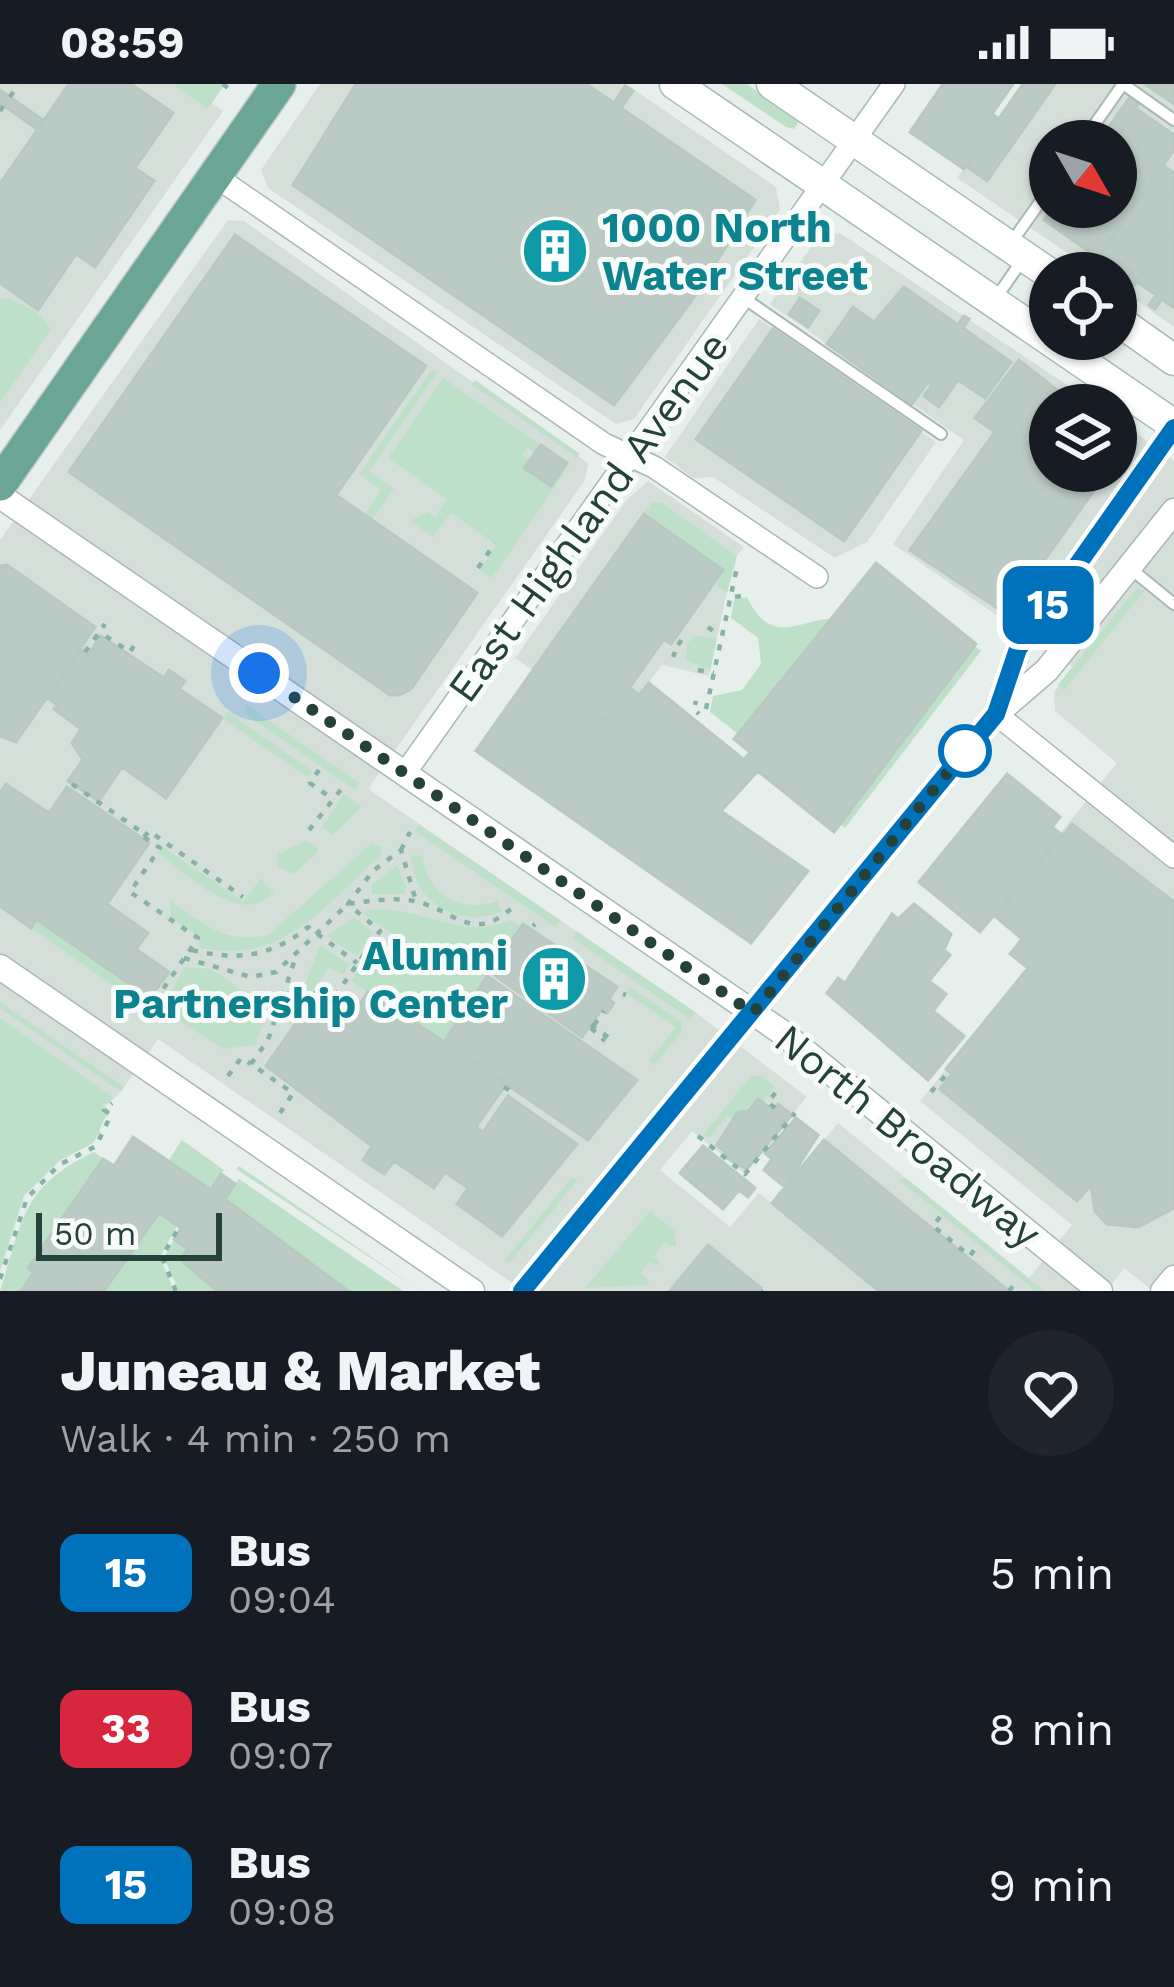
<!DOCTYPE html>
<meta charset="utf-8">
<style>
body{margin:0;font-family:"Work Sans",sans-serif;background:#20242c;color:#f1f3f6;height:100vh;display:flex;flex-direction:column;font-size:45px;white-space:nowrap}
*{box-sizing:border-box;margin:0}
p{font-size:39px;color:#9ea1a6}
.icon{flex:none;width:66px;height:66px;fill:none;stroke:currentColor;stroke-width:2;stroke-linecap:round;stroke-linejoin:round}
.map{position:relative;height:1207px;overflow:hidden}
.details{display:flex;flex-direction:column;background:#171b24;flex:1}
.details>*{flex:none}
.badge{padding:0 24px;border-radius:18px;font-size:42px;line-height:78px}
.needle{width:78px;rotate:129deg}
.fabs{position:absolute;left:1029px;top:36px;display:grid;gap:24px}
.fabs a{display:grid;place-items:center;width:108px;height:108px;border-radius:50%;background:#171b24;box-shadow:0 3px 9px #0004;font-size:60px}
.scale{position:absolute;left:36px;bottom:30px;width:186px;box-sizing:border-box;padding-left:12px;border:6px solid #24423a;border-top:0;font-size:33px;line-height:42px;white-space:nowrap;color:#24423a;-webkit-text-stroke:9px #f7fbf9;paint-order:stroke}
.you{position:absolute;width:60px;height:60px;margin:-30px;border:9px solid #fff;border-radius:50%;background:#1a73e8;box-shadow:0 0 0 18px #1a73e833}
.map>.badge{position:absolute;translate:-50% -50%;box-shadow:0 0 0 6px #fff}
.round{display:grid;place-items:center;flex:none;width:126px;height:126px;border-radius:63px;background:#20242c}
.head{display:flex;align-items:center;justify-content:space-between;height:204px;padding:0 60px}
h1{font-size:57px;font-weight:800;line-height:90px}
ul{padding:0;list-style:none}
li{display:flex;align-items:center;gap:36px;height:156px;padding:0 60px}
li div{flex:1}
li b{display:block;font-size:45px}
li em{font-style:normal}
li .badge{min-width:132px;font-weight:700;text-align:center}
.status{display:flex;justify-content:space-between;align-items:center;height:84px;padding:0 60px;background:#171b24;direction:ltr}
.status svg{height:33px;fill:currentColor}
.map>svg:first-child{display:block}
.built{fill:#d4dfda;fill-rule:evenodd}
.green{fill:#bfe0c8}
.building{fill:#bbcac4;stroke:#b8c9c2;stroke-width:3}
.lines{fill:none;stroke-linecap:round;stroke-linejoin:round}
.service-casing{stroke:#a8b8b2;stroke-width:14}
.minor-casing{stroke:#a8b8b2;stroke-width:24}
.tertiary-casing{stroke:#a8b8b2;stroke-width:27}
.secondary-casing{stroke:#a4bbb3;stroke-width:33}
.primary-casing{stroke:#c2cac8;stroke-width:36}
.path{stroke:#86b3a5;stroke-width:4.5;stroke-dasharray:6 9;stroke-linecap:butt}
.service{stroke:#fff;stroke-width:10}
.minor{stroke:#fff;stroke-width:21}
.tertiary{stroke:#fff;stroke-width:24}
.secondary{stroke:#fff;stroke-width:30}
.primary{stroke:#6aa596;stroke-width:33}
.line-casing{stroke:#fff;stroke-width:27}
.line{stroke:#0072bc;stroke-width:18}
.walk{stroke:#24423a;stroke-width:12;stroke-dasharray:0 21.6}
.stop-dot{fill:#fff;stroke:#0072bc;stroke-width:6}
.labels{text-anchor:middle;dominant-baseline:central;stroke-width:10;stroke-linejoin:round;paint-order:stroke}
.culture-label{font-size:42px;font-weight:bold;fill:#0d838f;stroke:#f7fbf9;text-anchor:start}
.street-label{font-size:42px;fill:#24423a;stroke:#f7fbf9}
</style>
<div class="status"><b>08:59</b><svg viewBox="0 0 49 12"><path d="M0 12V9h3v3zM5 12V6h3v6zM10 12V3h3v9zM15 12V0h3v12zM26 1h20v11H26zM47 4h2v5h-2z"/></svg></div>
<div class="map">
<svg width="1174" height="1207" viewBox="0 0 1174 1207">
<rect width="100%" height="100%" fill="#e6efeb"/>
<path class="built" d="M0,0H172L185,9L189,4L223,27L0,346Z
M320,0H626L776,103L780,126L634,335L616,340L268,104L261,86Z
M1023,0H1174V243L1116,202V189H1097L957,94ZM1050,57H1116V123H1050Z
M228,136L244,137L588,379L585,396L368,705L695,928L807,1013L744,1089L692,1047L660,1086L730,1143L759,1109L772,1119L838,1039L1029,1194L1072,1141L920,1017L1027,884L1010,870L1022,854L994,831L1117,679L1055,627L1054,608L1072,583L893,460L964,356L770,220L817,155L840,149L1097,321H1050V387H1116V334L1174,377V1207H1153L1124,1184L1107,1207H524L158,955L121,1008L98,1029L100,1049L93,1059L59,1077L24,1112L0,1186V456Z
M759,235L936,358L867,458L835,474L713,393L693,394L665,373Z
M648,397L744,463L734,475L709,592L662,581L639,611L606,637L515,574L626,417Z"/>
<path class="green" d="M172,0H225L208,25Z
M722,0H747L799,38L794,45L786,43Z
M9,214L37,228L51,245L0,319V215Z
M432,285L437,289L369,387L394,405L372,436L365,431L381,406L359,390Z
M443,294L541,361L535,369L527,364L522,371L530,376L525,384L550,402L570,381L492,494L480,486L496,461L451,429L433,453L410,437L427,428L435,433L447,415L388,374Z
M475,296L580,370L578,374L472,301Z
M661,418L737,472L727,509L717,502L723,485L644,430L651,419Z
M1136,505L1145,506L1064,606L1058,601Z
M747,513C771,565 802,534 831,535L738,650L710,628L713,612L742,606L761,580L758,554L731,534L734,516Z
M697,552L717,554L710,586L686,576L687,559Z
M975,562L981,567L845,744L840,740Z
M245,620L359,699L355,706L245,630Z
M228,628L312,687L308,693L223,635Z
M344,710L362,723L333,751L322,743Z
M419,741L560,836L555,843L415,747Z
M305,757L317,762V769L294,790L277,782L278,770Z
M372,759L381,762V771C323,823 285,881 199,864L201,854L172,834L169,816C202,839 226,861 268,851Z
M163,763L243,817L261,795L274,809C238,844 189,791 157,768Z
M411,771L423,772C427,811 460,830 497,817L502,828C458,844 413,820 411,771Z
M397,781L406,803L404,810H372V801Z
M370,826C421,821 461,858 510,836L521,843L444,958L351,897L358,886L367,891L383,868L399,879L395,885L401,890L411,878L387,861L394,851L362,829Z
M354,833L373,848L357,872L327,852Z
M36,835L148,913L142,922L31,844Z
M576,847L695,928L690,935L572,854Z
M320,861L350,881L343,891L329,883L310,911L301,910Z
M185,883L211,885L269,925L255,961L223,965L178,936L169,910Z
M630,903L681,938L682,947L654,982L649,977L676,943L626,909Z
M0,918L124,1003L121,1008L0,924Z
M0,934L114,1014L103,1021L109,1026L93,1059L59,1077L24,1112L0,1186Z
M760,991L775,1003L763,1018L758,1015L732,1035L727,1032L709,1054L704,1050L751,992Z
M182,1056L224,1086L211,1106L168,1077Z
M94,1068L103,1075L28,1184L34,1188L21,1207H0C23,1136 21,1103 94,1068Z
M239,1082L421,1207L236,1085Z
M572,1093L577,1097L509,1179L505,1176Z
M906,1094L1029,1195L1044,1207H1035L899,1096Z
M239,1095L403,1207H348L225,1115Z
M650,1127L675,1147L676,1163L665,1159L654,1172L660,1177L656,1182L650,1178L641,1189L649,1197L646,1201L585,1204Z
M159,1129L177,1142L160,1173L174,1207H104Z
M174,1155L188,1165L181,1176L217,1207H179L164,1174Z"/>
<path class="building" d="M69,0H131L173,29L135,84L154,97L95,183L76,170L38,226L0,199V100Z
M356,0H586L614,19L625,2L633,7L621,24L755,116L696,211L614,321L293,101Z
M943,0H1013L992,30L999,35L964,85L910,48Z
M1023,0H1055L987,97L966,82Z
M1145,0H1174V20Z
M0,6L44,37L38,46L0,19Z
M1130,13L1139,19L1135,24L1174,51V66L1098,174L1044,136L1053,123H1116V57H1099Z
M1163,81L1174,89V105L1117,187L1098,174Z
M1174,105V145L1135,201L1118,185Z
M1174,145V224L1162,215L1155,225L1149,221L1156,211L1137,198Z
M235,151L426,282L336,411L477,509L411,605L399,611H390L69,388Z
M904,203L958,241L964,232L969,235L963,244L1011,278L985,314L958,296L939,323L924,312L932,301L928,298L912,320L827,260L853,223L874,238Z
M800,214L819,227L808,243L789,230Z
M773,245L921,347L844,457L696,355Z
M1019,276L1076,321H1050V387H1108L1006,530L910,466L995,348L975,334Z
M1116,343L1134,353L1116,376Z
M541,361L567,379L551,402L524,384Z
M644,430L723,486L671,560L664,555L606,637L533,586Z
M876,479L976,560L834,748L744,676L750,668L734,655Z
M7,481L95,543L16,658L0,652V482Z
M101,552L164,594L169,586L185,597L179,605L222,634L166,714L122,683L99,717L68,697L83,676L72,659L81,645L54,625L57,621L48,614L82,566L88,571Z
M533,586L606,637L630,604L639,611L649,599L758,687L721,727L808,787L751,859L476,667Z
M1007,690L1060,733L1052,743L1061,750L980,848L919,798Z
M6,700L49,729L67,703L149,759L107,820L148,849L136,865L169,888L150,914L36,835L31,844L0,822V709Z
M1072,740L1174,818V1124L1138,1143L1107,1140L1095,1127L1091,1101L1077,1117L940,1005L952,990L946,985L1028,884L1010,870L1022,855L996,833Z
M914,820L951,850L944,866L950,871L929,897L946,910L933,927L964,952L928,996L827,909L838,894L845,899L892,830L898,835Z
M523,840L617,903L609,915L614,919L607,929L602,925L582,953L490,888Z
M487,892L637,996L588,1056L444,958Z
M368,908L507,999L476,1043L483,1048L508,1012L577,1060L502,1152L457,1120L468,1104L445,1088L434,1104L394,1077L384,1090L363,1076L372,1062L266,982L303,929L313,936L321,925L346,941Z
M758,1015L773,1026L778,1020L792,1031L747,1085L723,1072L726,1069L717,1061L738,1028L748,1027Z
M796,1034L818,1051L785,1103L764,1086L772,1075L765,1069Z
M133,1053L211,1106L221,1090L235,1100L225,1115L348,1207H217L180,1175L188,1165L174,1155L181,1144L159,1129L104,1207H21L34,1188L28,1184L103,1075L114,1082Z
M824,1056L891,1111L1009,1207H879L772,1119Z
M703,1062L755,1104L748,1113L739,1106L723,1125L680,1089Z
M708,1161L761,1204L759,1207H670Z"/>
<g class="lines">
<defs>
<path id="service" d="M1123,0L1174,36
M1083,57L1123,0
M1011,159L1050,104
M996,214L1023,175
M745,215L941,350
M1131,485L1174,520"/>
<path id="minor" d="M215,92L604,360L654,383L817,493
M996,630L1174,773
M405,689L894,0"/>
<path id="tertiary" d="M0,412L780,947L1100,1207
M997,627L1018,565L1174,344
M0,883L472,1207
M522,1207L996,630L1047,586L1174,427
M1163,1207L1174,1194"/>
<path id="secondary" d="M675,0L1174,341
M772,0L1050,190
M1116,235L1174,276"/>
<path id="primary" d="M0,400L279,0"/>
</defs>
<use href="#service" class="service-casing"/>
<use href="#minor" class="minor-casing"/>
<use href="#tertiary" class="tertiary-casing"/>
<use href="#secondary" class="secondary-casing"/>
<use href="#primary" class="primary-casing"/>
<path class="path" d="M223,0L229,5
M10,13L18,0
M0,27L3,22
M478,484L495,459
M735,513L746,511
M708,543L713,547
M94,555L101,549L130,568L135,560
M678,561L683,554
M85,568L105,540
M673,573L675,568
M698,586L714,589
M695,621L696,617
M706,625L738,479
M697,628L699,630
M319,686L310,699L334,716
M72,700L146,751
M309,746L343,703
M144,753L160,764L130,808L198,854L146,930
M144,753L149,747L243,813
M401,766L410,748
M533,842L535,840
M372,857L405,878L400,885
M192,866C236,877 272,873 308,843L357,879
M184,874L251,893L276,888L348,820C368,817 394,813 414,817C455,825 473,863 516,820
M283,909L311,914L318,906L333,915L380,847L348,820L373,787L401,766L416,817
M623,910L626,911
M591,941L608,953
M594,941L604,927
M591,944L605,957
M228,992L241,974L251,980
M504,1003L509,1006
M931,1008L945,992
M775,1024L768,1018L780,1003
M280,1029L293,1009L251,980L268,956L295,875
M698,1052L745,1090L795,1029
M940,1133L933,1142L970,1172L976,1163
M0,1195L27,1114L59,1081L96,1062L111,1031L104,1026L112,1019
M176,1207L162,1173L179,1143
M762,1207L763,1206
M1009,1207L1014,1201"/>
<use href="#service" class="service"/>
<use href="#minor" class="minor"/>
<use href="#tertiary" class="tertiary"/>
<use href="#secondary" class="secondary"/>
<use href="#primary" class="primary"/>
</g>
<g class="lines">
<defs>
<path id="line" d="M522,1207L996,630L1018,565L1174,344"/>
</defs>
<use href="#line" class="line-casing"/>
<use href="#line" class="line"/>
<path class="walk" d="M259,589L753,929L965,667"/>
</g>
<defs>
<symbol id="building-disc" viewBox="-11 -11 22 22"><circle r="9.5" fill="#0f9aa8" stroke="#f7fbf9"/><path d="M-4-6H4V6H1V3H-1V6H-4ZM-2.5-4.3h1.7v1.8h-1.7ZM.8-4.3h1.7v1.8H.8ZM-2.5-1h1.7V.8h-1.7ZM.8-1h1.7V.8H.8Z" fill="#fff"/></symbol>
</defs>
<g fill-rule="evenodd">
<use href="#building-disc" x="517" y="129" width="76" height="76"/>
<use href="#building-disc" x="516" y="857" width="76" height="76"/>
</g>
<circle class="stop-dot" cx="965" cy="667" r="24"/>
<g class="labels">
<g class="culture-label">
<text x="602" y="143">1000 North<tspan x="602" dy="48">Water Street</tspan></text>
<text x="508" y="871" text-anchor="end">Alumni<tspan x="508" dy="48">Partnership Center</tspan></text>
</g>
<g class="street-label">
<text transform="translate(588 433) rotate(-54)">East Highland Avenue</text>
<text transform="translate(908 1052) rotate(39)">North Broadway</text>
</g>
</g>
</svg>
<div class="fabs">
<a><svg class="needle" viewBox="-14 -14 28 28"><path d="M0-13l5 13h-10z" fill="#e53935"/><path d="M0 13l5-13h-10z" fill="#9ea1a6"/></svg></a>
<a><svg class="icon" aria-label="locate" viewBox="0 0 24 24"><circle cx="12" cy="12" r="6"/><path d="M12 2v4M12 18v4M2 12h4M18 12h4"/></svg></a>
<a><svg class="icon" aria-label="layers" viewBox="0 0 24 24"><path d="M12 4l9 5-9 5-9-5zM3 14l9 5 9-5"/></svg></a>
</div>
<div class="scale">50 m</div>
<div class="you" style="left:259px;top:589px"></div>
<b class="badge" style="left:1048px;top:521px;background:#0072bc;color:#fff">15</b>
</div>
<section class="details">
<div class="head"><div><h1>Juneau &amp; Market</h1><p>Walk · 4 min · 250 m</p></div><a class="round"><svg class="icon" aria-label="heart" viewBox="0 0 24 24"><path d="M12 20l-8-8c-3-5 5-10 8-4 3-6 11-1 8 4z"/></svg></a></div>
<ul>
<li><span class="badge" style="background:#0072bc;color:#fff">15</span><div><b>Bus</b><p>09:04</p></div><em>5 min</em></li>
<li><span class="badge" style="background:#d7263d;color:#fff">33</span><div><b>Bus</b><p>09:07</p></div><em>8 min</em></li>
<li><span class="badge" style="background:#0072bc;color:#fff">15</span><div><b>Bus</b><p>09:08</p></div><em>9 min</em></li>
</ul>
</section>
